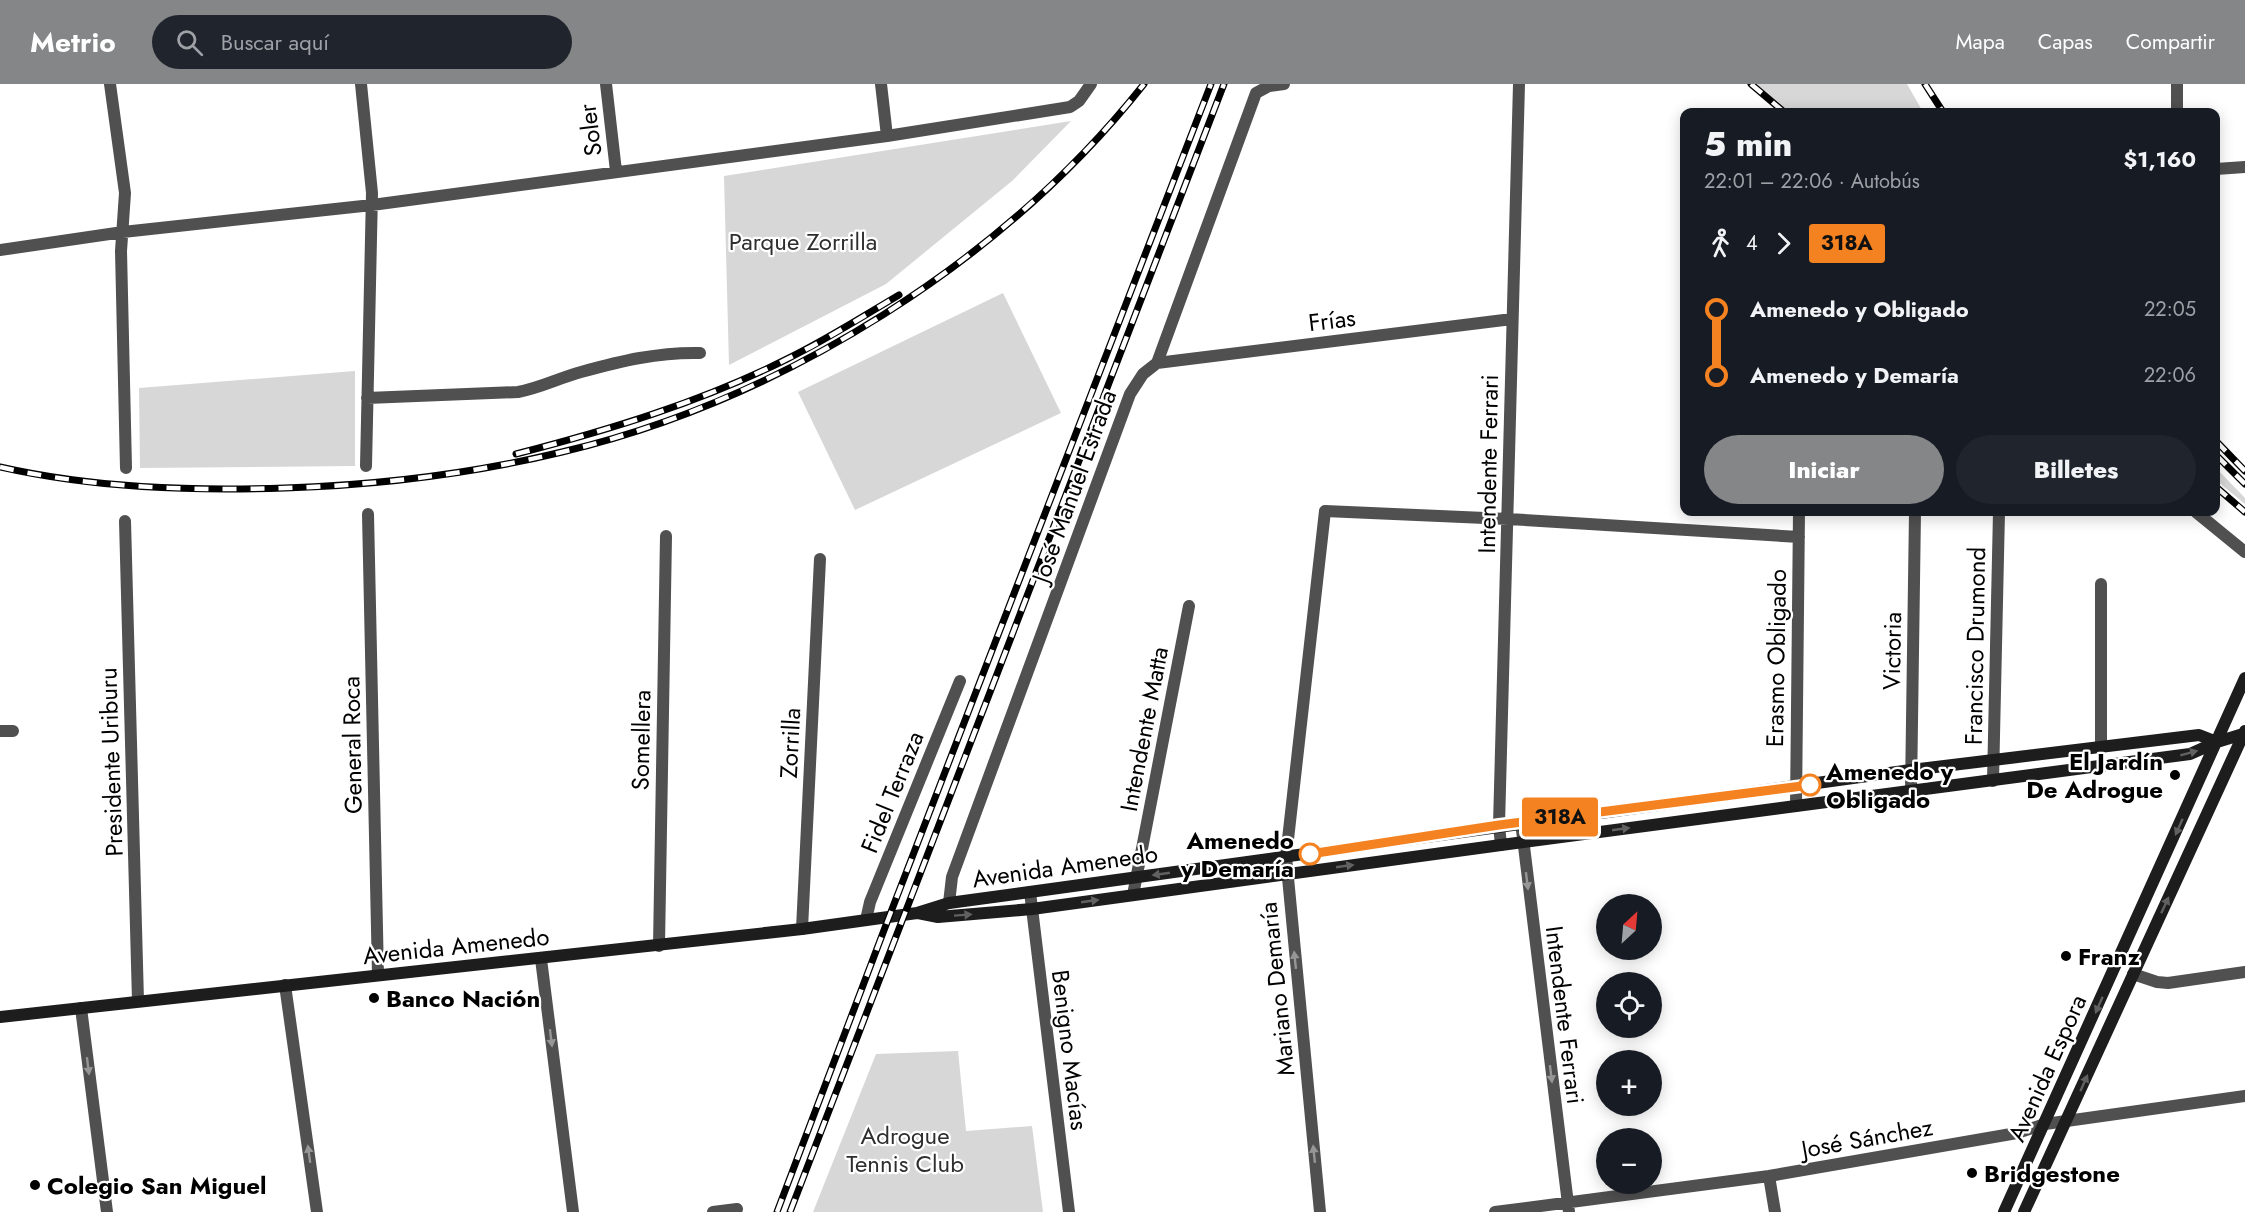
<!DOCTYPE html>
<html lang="es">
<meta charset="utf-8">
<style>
body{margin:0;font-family:Jost,sans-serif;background:#20242c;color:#f1f3f6;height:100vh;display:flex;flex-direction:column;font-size:22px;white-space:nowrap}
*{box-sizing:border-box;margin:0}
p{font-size:20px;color:#9ea1a6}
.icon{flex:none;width:33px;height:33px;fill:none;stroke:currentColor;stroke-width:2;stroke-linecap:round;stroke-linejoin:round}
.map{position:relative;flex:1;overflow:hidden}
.details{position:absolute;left:1680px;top:24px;width:540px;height:408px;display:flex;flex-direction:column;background:#171b24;border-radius:12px;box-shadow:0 3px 15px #0003}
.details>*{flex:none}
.badge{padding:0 12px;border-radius:4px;font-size:21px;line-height:39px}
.needle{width:39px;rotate:26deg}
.controls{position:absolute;left:1596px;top:810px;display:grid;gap:12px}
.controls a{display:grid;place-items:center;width:66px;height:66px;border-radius:50%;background:#171b24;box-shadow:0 3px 15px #0003;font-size:30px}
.map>.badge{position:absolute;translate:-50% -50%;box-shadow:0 0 0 3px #fff}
.legs{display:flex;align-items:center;gap:9px;height:66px;padding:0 24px;font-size:20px}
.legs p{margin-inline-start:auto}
.headline{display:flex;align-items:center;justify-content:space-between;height:102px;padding:0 24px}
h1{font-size:33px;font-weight:800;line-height:45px}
.cta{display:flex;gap:12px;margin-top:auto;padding:12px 24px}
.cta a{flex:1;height:69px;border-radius:36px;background:#858687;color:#fff;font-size:24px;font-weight:800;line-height:69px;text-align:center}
.cta a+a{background:#20242c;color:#f1f3f6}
ul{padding:0 24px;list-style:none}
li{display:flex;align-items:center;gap:21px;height:66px;font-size:22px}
li i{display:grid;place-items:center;width:9px;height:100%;margin:0 8px;background:currentColor}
li i::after{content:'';width:15px;height:15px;margin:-8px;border:4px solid;border-radius:50%;background:#171b24}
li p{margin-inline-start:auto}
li:first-child i{background:linear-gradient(#0000 50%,currentColor 0)}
li:last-child i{background:linear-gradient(currentColor 50%,#0000 0)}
header{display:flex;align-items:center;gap:36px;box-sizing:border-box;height:84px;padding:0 30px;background:#858687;color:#fff}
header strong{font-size:28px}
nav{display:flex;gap:33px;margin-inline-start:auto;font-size:21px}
.search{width:420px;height:54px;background:#20242c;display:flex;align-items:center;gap:15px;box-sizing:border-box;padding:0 21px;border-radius:33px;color:#9ea1a6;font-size:22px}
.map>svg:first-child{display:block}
.green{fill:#d7d7d7}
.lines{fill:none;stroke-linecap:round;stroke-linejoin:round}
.street{stroke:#505050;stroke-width:12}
.secondary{stroke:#1d1d1d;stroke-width:12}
.rail-casing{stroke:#000;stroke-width:7}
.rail{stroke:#fff;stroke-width:4.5;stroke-dasharray:14;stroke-linecap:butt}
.oneway{fill:#616161}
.oneway2{fill:#969696}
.line-1-casing{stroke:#fff;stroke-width:14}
.line-1{stroke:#f58220;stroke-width:9}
.poi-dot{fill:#000;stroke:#fff;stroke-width:2}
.stop-1-dot{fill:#fff;stroke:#f58220;stroke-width:3}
.labels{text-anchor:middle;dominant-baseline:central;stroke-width:4.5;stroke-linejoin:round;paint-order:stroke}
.street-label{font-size:24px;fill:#000;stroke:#fff}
.park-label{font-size:24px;fill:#2e2e2e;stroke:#fff}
.poi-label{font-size:24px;font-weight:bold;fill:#000;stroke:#fff;text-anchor:start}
.stop-label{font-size:24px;font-weight:bold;fill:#000;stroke:#fff;text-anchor:start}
</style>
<header>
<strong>Metrio</strong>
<div class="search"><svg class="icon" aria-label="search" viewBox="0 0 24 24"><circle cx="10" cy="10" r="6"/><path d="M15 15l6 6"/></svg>Buscar aquí</div>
<nav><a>Mapa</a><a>Capas</a><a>Compartir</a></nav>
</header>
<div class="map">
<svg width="2245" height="1128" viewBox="0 0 2245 1128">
<rect width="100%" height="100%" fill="#fff"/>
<path class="green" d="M1755,0H1907L1923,28H1788Z
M1071,37L1012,97L886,200L729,281L724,92Z
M1003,209L1061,329L855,426L798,308Z
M355,287V382L140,384L139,304Z
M2216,384L2245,414V420L2216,396Z
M958,967L966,1047L1032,1042L1043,1128H813L876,970Z"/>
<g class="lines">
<path class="street" d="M110,0L125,109L121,167L126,384
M361,0L372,109L366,382
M606,0L616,87
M881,0L887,52
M2177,0V28
M2216,85L2245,83
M0,166L123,148L372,121L887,52L1070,23L1079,17L1091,0
M1157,279L1512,235
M367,314L518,308C540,304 559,294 581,288C621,277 658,268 700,269
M2196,428L2245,468
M368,430L378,891
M125,437L138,917
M2101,500V663
M0,647H13
M1993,697L1999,428
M1911,707L1915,428
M1796,722L1799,428
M1521,738L1569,1128
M1501,761L1499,741L1519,0
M1030,808L1069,1128
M1133,811L1189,522
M949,819L952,793L1130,310L1143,290L1157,279L1256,9L1269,2L1284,0
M866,836L870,818L960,597
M802,845L820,475
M659,862L666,452
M541,875L573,1128
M2133,890L2157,898L2168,899L2245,888
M285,901L317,1128
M81,924L107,1128
M1769,1092L1775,1128
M713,1128L737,1125
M1320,1128L1286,773L1325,427L1508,435L1799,453
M1495,1128L1769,1092L2017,1049L2045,1040L2245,1012"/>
<path class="secondary" d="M918,829L938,833L1032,825L1501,761L2190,670L2217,658L2243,650
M0,933L802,845L917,829L949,819L1008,811L1911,686L2199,651L2217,658
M2004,1128L2245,594
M2024,1128L2245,647"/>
<defs>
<path id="rail" d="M1751,0L1784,28
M1925,0L1943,28
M2216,357L2245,387
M516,370C609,346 701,318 787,275C826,256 862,233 899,211
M2216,371L2245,400
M0,383C93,404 190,407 285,404C378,401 471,390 562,368C782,316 1004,177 1144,0
M2216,403L2245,428
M777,1128L889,833L1211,0
M790,1128L1224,0"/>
</defs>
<use href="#rail" class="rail-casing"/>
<use href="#rail" class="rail"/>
</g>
<defs><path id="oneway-solid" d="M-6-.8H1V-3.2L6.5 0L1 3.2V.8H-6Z" transform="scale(1.5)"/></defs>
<g class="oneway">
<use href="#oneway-solid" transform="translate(2189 669) rotate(-15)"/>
<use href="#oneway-solid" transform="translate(2179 743) rotate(114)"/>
<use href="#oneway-solid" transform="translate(1621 745) rotate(-8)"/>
<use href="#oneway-solid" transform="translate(1345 782) rotate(-8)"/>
<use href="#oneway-solid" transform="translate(1161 790) rotate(172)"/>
<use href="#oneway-solid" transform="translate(1090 817) rotate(-8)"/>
<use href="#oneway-solid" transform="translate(2165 821) rotate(-65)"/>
<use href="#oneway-solid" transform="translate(963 831) rotate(-4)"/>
<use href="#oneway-solid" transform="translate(2099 921) rotate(114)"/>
<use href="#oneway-solid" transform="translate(2084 999) rotate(-66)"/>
</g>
<g class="oneway2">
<use href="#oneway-solid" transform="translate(1527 797) rotate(83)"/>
<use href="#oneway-solid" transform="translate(1295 876) rotate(-96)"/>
<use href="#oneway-solid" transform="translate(551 954) rotate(83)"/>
<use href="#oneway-solid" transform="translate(88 982) rotate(83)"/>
<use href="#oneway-solid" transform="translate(1551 990) rotate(83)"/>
<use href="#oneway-solid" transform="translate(309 1070) rotate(-98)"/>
<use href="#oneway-solid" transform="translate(1314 1070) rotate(-96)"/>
</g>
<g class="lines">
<defs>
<path id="line-1" d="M1310,770L1499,741L1810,701"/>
</defs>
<use href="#line-1" class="line-1-casing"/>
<use href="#line-1" class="line-1"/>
</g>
<g class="poi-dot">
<circle cx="2175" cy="691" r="6"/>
<circle cx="2066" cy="872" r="6"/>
<circle cx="374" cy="914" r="6"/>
<circle cx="1972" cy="1089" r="6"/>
<circle cx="35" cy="1101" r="6"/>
</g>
<g class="stop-1-dot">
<circle cx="1810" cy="701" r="10"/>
<circle cx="1310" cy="770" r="10"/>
</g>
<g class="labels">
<g class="street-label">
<text transform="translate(590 46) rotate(-97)">Soler</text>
<text transform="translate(1332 236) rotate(-7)">Frías</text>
<text transform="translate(1488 380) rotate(-89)">Intendente Ferrari</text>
<text transform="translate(1074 402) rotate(-70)">José Manuel Estrada</text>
<text transform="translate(1975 562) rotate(-89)">Francisco Drumond</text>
<text transform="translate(1892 567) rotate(-89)">Victoria</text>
<text transform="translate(1776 574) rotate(-89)">Erasmo Obligado</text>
<text transform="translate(1144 645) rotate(-79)">Intendente Matta</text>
<text transform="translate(641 656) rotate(-89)">Somellera</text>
<text transform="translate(790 659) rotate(-87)">Zorrilla</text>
<text transform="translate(352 661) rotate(-91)">General Roca</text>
<text transform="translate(111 678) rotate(-92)">Presidente Uriburu</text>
<text transform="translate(892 708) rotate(-68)">Fidel Terraza</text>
<text transform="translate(1065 782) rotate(-8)">Avenida Amenedo</text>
<text transform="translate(456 862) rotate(-6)">Avenida Amenedo</text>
<text transform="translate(1277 905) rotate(-96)">Mariano Demaría</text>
<text transform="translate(1565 931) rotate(83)">Intendente Ferrari</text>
<text transform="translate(1070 966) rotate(83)">Benigno Macías</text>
<text transform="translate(2047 984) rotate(-66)">Avenida Espora</text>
<text transform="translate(1867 1054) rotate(-10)">José Sánchez</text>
</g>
<g class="park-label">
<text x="803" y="157">Parque Zorrilla</text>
<text x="905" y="1051">Adrogue<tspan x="905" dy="28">Tennis Club</tspan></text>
</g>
<g class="poi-label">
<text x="2163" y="677" text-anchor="end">El Jardín<tspan x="2163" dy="28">De Adrogue</tspan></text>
<text x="2078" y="872">Franz</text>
<text x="386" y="914">Banco Nación</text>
<text x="1984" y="1089">Bridgestone</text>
<text x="47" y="1101">Colegio San Miguel</text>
</g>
<g class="stop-label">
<text x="1826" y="687">Amenedo y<tspan x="1826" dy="28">Obligado</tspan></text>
<text x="1294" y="756" text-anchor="end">Amenedo<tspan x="1294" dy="28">y Demaría</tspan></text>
</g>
</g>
</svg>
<div class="controls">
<a><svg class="needle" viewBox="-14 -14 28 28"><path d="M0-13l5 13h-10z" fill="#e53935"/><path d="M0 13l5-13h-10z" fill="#9ea1a6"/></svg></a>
<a><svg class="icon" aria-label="locate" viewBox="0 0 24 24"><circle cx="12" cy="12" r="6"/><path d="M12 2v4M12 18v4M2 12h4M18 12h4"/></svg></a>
<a>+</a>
<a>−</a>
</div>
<b class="badge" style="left:1560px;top:733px;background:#f58220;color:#111">318A</b>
<section class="details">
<div class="headline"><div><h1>5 min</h1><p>22:01 – 22:06 · Autobús</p></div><b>$1,160</b></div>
<div class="legs"><svg class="icon" aria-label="walk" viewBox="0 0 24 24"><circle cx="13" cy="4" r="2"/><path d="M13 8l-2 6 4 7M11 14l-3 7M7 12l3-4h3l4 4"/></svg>4<svg class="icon" aria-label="forward" viewBox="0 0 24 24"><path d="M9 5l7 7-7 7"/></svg><b class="badge" style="background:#f58220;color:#111">318A</b></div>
<ul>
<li><i style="color:#f58220"></i><b>Amenedo y Obligado</b><p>22:05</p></li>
<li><i style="color:#f58220"></i><b>Amenedo y Demaría</b><p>22:06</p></li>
</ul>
<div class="cta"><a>Iniciar</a><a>Billetes</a></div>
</section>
</div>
